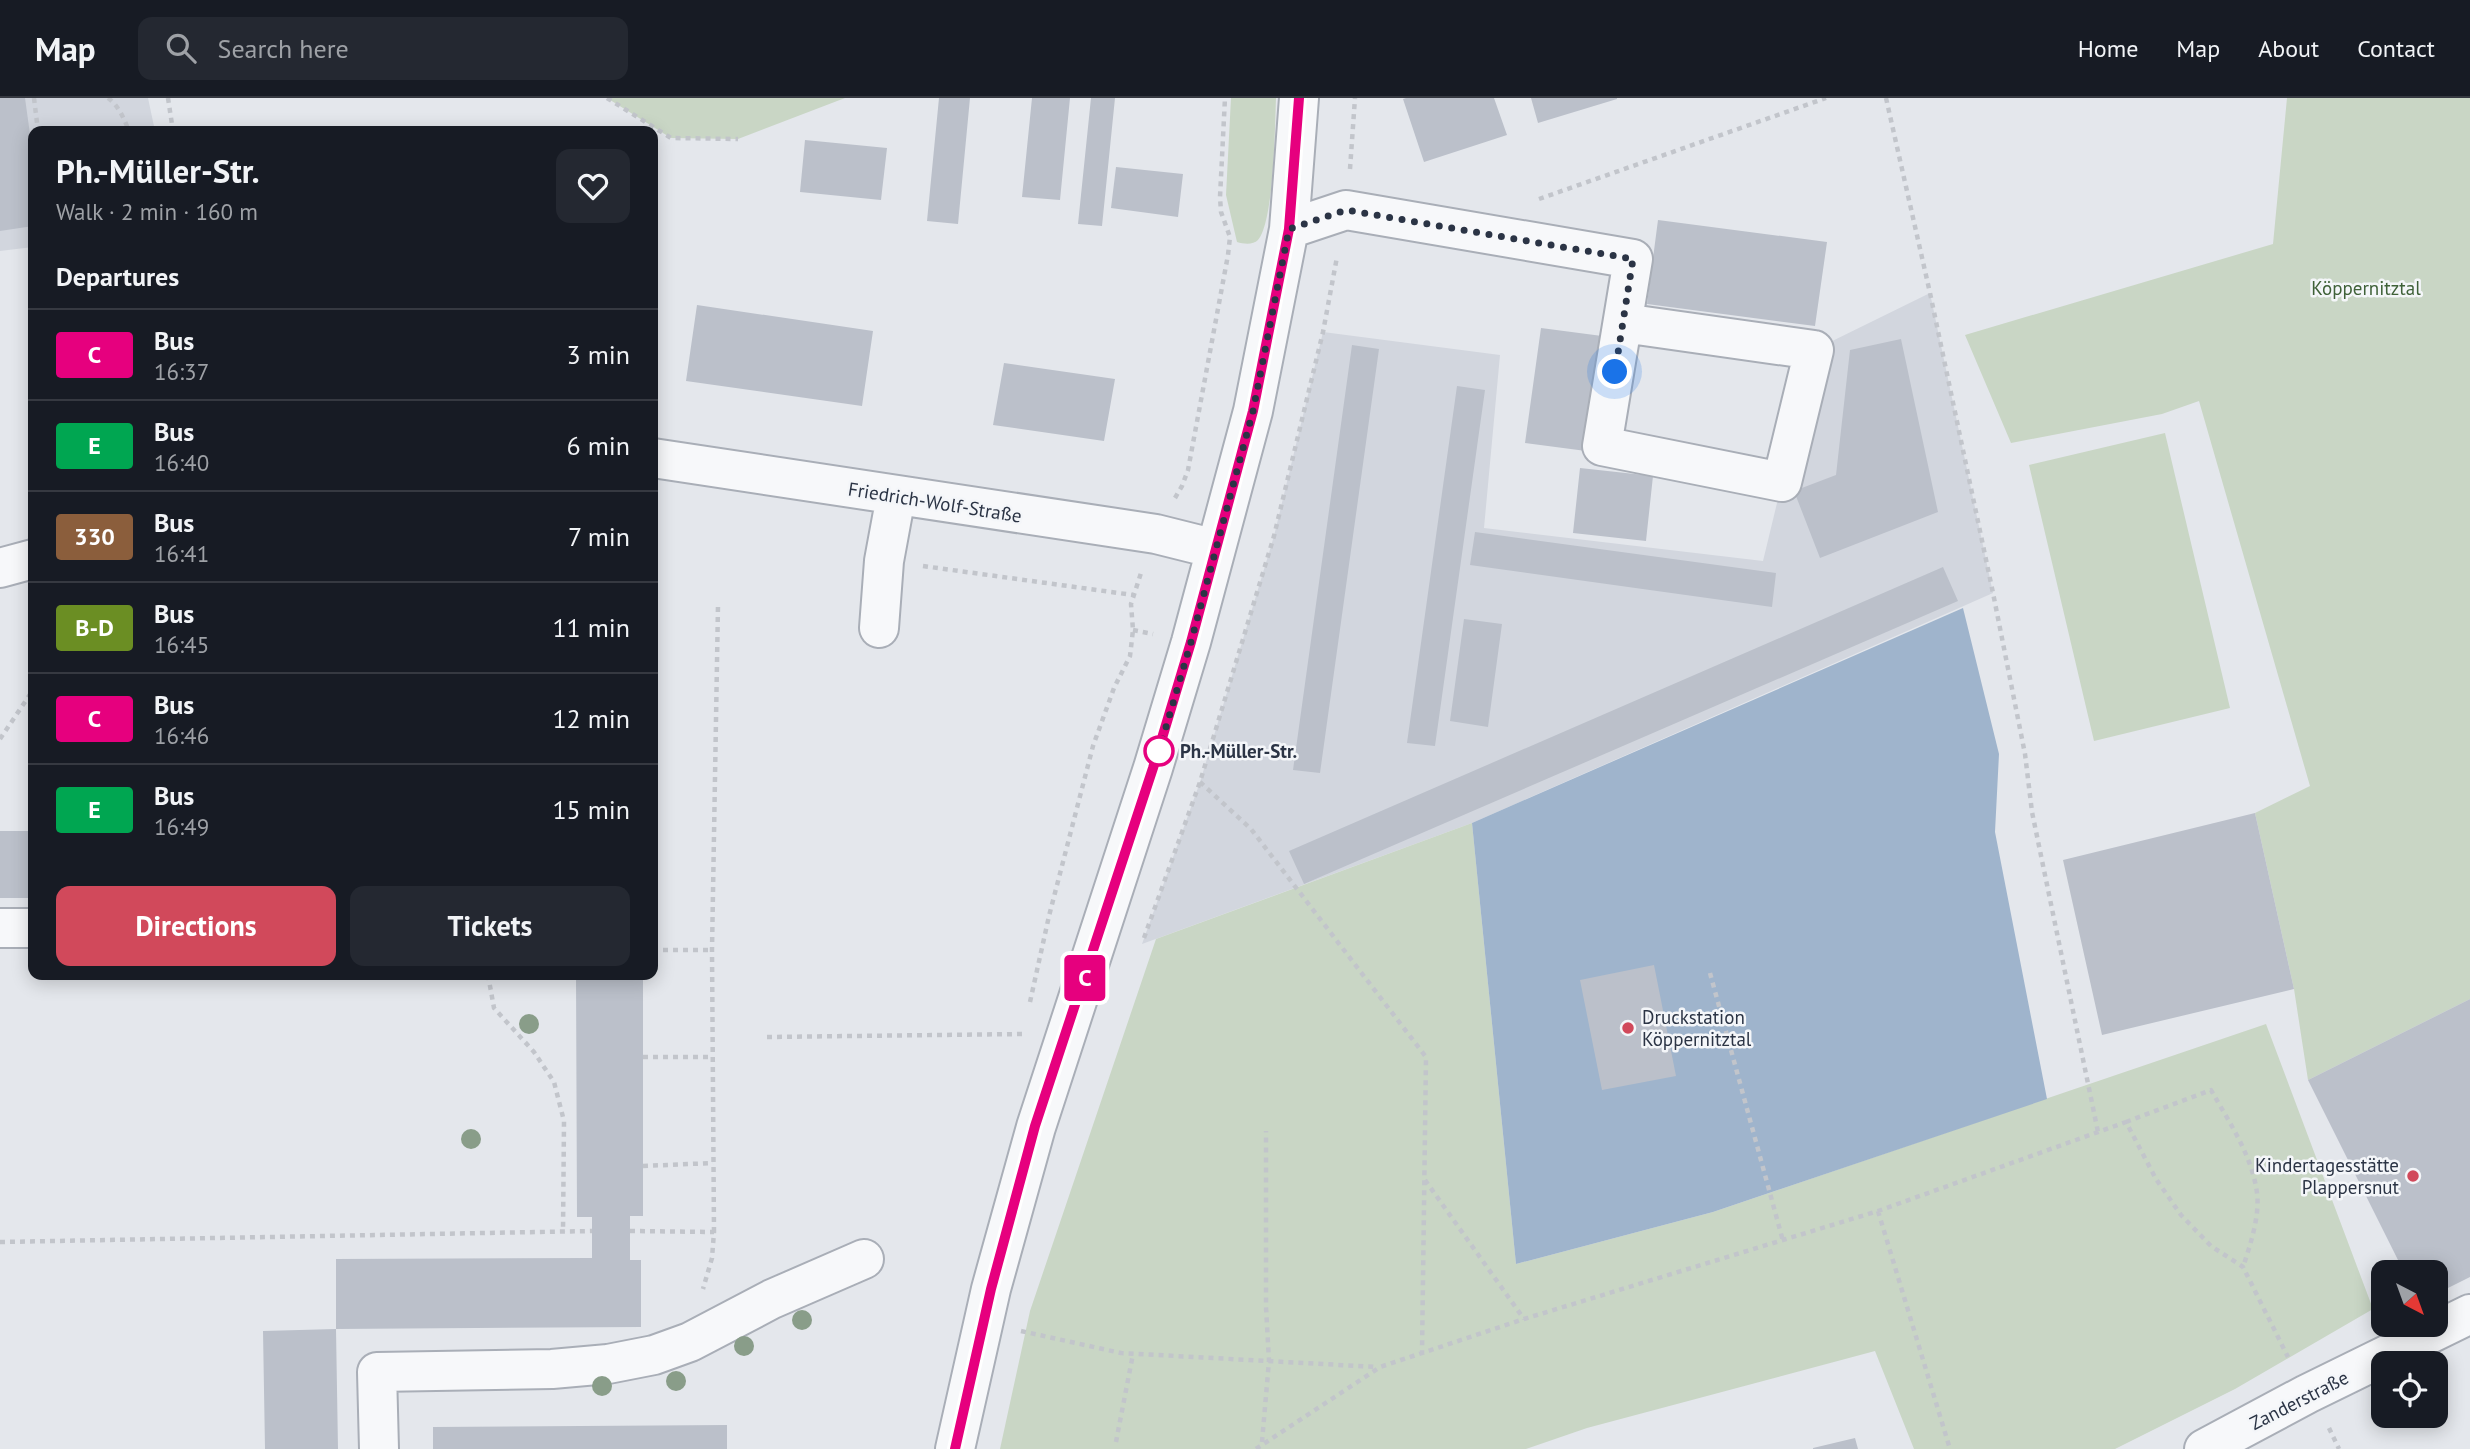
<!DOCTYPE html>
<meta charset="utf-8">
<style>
body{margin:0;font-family:"PT Sans",sans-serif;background:#242831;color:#f1f3f6;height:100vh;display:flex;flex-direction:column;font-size:26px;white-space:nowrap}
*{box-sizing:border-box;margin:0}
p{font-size:23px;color:#9ea1a6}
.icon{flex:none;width:38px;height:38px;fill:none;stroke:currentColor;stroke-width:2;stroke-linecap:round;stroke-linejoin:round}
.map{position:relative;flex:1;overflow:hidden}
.details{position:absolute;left:28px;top:28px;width:630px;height:854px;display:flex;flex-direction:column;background:#171b24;border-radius:14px;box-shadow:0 4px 18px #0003}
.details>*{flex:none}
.badge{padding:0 14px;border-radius:5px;font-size:24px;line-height:46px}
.needle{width:46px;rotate:139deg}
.fabs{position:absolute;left:2371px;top:1162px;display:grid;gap:14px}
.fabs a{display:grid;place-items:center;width:77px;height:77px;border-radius:14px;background:#171b24;box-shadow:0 4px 18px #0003;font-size:35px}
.you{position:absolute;width:35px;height:35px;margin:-18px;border:5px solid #fff;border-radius:50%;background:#1a73e8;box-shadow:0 0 0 10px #1a73e833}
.map>.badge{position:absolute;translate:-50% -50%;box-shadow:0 0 0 4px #fff}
h2{padding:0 28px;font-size:26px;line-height:63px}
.round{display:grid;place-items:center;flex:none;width:74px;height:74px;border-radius:14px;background:#242831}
.headline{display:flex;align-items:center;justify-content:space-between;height:119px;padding:0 28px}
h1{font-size:33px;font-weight:700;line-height:52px}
.button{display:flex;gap:14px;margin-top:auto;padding:14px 28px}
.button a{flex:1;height:80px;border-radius:14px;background:#d1495b;color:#fff;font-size:28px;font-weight:700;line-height:80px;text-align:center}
.button a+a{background:#242831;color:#f1f3f6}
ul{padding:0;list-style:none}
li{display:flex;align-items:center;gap:21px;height:91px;padding:0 28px;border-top:2px solid #363941}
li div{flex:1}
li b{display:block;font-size:26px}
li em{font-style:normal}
li .badge{min-width:77px;font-weight:700;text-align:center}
header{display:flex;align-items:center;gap:42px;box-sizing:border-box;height:98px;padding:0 35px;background:#171b24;border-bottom:2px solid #363941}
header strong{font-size:33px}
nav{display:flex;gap:38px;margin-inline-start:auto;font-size:24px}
.search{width:490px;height:63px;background:#242831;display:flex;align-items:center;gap:18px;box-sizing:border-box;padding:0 24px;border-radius:14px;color:#9ea1a6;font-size:26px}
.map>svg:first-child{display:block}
.built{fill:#d2d6de}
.green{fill:#c9d6c5}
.water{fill:#9fb4cc}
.building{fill:#bbc0ca}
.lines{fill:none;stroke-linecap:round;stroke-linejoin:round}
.minor-casing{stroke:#a9aeb7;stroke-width:42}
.path{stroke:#c2c5cb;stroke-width:4.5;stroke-dasharray:5 5;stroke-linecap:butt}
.minor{stroke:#f7f8fa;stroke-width:38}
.tree{fill:#899d89}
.line-casing{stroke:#fff;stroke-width:16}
.line{stroke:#e6007e;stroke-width:10}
.walk{stroke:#2b3445;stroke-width:7;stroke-dasharray:0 12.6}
.stop-dot{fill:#fff;stroke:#e6007e;stroke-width:3.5}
.poi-dot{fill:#d1495b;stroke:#f4f6f9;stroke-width:2.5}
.labels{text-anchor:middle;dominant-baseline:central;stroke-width:5;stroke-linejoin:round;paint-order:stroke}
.park-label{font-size:19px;fill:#3f6138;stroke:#f4f6f9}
.street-label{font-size:19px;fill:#2b3445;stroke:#f4f6f9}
.stop-label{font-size:19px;font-weight:bold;fill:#2b3445;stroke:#f4f6f9;text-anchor:start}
.poi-label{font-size:19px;fill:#2b3445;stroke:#f4f6f9;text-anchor:start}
</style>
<header>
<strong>Map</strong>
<div class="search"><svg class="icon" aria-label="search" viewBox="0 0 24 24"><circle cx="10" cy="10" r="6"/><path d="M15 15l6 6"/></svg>Search here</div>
<nav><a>Home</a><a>Map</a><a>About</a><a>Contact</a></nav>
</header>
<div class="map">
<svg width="2470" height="1351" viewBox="0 0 2470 1351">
<rect width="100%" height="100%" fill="#e4e7ec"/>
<path class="built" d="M0,0H148L155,33H33V149L0,153Z
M1930,195L1993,495L1472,725L1142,846L1200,684L1274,438L1323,234L1500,257L1484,430L1763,463L1814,252Z"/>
<path class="green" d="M607,0H845L738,41L671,40Z
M1231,0H1276C1275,27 1274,124 1258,142C1253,147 1244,146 1237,144L1226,97Z
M2287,0H2470V901L2308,982L2294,891L2255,715L2310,688L2199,303L2162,316L2011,345L1965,237L2273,146Z
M2165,335L2230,610L2094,643L2029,367Z
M1472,725L1516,1166L1713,1114L2266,926L2373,1211L2235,1291L2115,1351H1914L1875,1253L1587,1330L1526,1351H1000L1030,1213L1156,841Z"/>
<path class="water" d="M1963,510L1999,656L1995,734L2047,1001L1713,1114L1516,1166L1472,725Z"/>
<path class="building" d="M0,0H25L33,58V128L0,133Z
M939,0H970L958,126L927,123Z
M1032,0H1070L1060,102L1022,99Z
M1091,0H1115L1102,128L1078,126Z
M1406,0H1494L1507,37L1424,64L1403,1Z
M1531,0H1617V1L1538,25Z
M805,42L887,50L881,102L800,94Z
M1116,69L1183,76L1178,119L1111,110Z
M1658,122L1827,144L1815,228L1647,206Z
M697,207L873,233L862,308L686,283Z
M1541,230L1602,238L1586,353L1525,345Z
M1901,241L1938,414L1820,460L1794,393L1836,377L1850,252Z
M1352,247L1379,251L1320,675L1293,672Z
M1004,265L1115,281L1104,343L993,327Z
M1457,288L1485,292L1435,648L1407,645Z
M1580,370L1653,378L1646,443L1573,435Z
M1475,434L1776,475L1772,509L1470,467Z
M1943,469L1958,503L1304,786L1289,753Z
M1464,521L1502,526L1488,629L1450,623Z
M2255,715L2294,891L2102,937L2063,762Z
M0,733H33V800H0Z
M1654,867L1676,978L1602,992L1580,882Z
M576,877H643V1118H630V1162H641V1229L336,1231V1161L592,1160V1119H577Z
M2470,901V1179L2436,1196V1174H2404L2308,982Z
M336,1231L338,1351H265L263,1233Z
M727,1327V1351H433V1329Z
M1855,1340L1858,1351H1813V1350Z"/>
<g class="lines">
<defs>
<path id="minor" d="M1289,131L1346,112L1633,161L1602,348L1782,384L1814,252L1623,225
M653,360L1156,436L1216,451
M0,470L33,461
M879,530L884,463L896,398
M0,830H33
M379,1351L377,1274L552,1271L608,1266L654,1257L690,1244L772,1201L864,1161
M955,1351L991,1191L1036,1029L1153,670L1191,544L1253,313L1289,131L1299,0
M2204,1351L2307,1296L2470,1216"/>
</defs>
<use href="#minor" class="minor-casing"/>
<path class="path" d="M34,0L38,33
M108,0C119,8 124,21 129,33
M168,0L173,33
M607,0L671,40L738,41
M1886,0L1930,195L1993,495L2025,656L2032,714L2098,1034
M1350,71L1355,0
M1539,101L1826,0
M1175,400L1182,388L1188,372L1228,157L1230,139L1221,114L1220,99L1225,0
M923,468L1133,497
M1133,532L1153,536
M0,641L33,592
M1200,684L1251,731L1426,959L1422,1256
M1144,840L1200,684L1274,438L1323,234L1337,159
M653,852H711
M1710,875L1783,1143
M488,877L494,910L534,954L554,984L564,1023L563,1134
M1030,904L1049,818L1093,648L1114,590L1130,558L1133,532L1131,506L1141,475
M767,939L1023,936
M643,959H712
M2126,1024L2211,992C2229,1024 2252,1057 2257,1095C2260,1118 2250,1148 2243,1169
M643,1068L713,1065
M1425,1082L1524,1221
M1878,1113L1950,1351
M630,1133L714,1134L712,1160L703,1191
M714,1134L712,852L718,507
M0,1144L592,1133
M1021,1233L1121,1255L1377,1269
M2329,1330L2339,1351
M1116,1344L1133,1256
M1262,1344L1269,1263L1266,1209V1033
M1256,1351L1380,1269L1524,1221L1878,1113L2126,1024L2156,1081L2181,1117L2211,1148L2243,1169L2288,1259"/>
<use href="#minor" class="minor"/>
</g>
<g class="tree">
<circle cx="529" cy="926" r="10"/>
<circle cx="471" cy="1041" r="10"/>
<circle cx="802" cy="1222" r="10"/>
<circle cx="744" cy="1248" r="10"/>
<circle cx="676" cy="1283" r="10"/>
<circle cx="602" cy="1288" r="10"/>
</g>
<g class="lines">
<defs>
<path id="line" d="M955,1351L991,1191L1035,1028L1153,670L1191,544L1253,313L1289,131L1299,0"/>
</defs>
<use href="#line" class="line-casing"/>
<use href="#line" class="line"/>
<path class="walk" d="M1159,653L1191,544L1253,313L1289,131L1346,112L1633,161L1615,274"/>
</g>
<circle class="stop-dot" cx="1159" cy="653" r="14"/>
<g class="poi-dot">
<circle cx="1628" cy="930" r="7"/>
<circle cx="2413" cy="1078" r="7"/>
</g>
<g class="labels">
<g class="park-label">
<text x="2366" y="190">Köppernitztal</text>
</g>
<g class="street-label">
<text transform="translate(935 404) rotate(9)">Friedrich-Wolf-Straße</text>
<text transform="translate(2299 1302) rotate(-27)">Zanderstraße</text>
</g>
<g class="stop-label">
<text x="1180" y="653">Ph.-Müller-Str.</text>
</g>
<g class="poi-label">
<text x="1642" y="919">Druckstation<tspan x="1642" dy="22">Köppernitztal</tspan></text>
<text x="2399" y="1067" text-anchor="end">Kindertagesstätte<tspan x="2399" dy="22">Plappersnut</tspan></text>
</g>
</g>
</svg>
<div class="fabs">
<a><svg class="needle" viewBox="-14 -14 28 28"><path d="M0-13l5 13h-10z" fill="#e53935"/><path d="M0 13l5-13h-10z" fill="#9ea1a6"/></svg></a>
<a><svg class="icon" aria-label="locate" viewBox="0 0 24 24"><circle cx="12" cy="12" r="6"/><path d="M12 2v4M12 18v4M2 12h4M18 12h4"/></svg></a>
</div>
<div class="you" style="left:1615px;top:274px"></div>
<b class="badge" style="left:1085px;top:880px;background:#e6007e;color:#fff">C</b>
<section class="details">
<div class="headline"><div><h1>Ph.-Müller-Str.</h1><p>Walk · 2 min · 160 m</p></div><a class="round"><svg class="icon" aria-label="heart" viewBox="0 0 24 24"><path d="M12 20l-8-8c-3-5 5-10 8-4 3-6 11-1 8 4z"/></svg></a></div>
<h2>Departures</h2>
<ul>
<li><span class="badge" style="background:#e6007e;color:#fff">C</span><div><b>Bus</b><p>16:37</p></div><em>3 min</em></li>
<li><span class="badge" style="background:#00a651;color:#fff">E</span><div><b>Bus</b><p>16:40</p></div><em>6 min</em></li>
<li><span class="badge" style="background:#8b5e3c;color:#fff">330</span><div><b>Bus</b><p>16:41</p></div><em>7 min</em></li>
<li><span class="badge" style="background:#6b8e23;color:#fff">B-D</span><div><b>Bus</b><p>16:45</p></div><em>11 min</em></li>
<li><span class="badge" style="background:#e6007e;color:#fff">C</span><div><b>Bus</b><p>16:46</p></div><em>12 min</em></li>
<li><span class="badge" style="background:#00a651;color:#fff">E</span><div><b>Bus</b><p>16:49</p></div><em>15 min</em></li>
</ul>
<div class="button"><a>Directions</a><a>Tickets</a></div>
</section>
</div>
